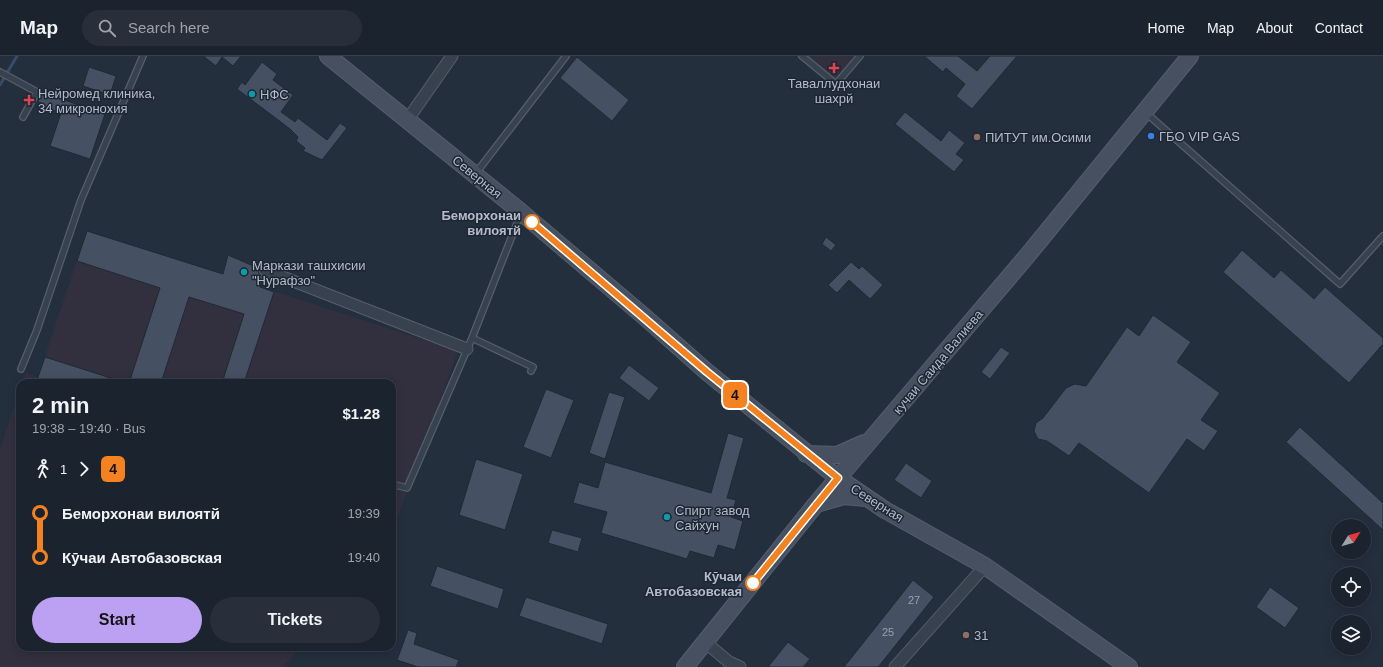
<!DOCTYPE html>
<meta charset="utf-8">
<style>
body{margin:0;font-family:Arial,sans-serif;background:#282f3a;color:#f1f3f6;height:100vh;display:flex;flex-direction:column;font-size:15px;white-space:nowrap}
*{box-sizing:border-box;margin:0}
p{font-size:13px;color:#a0a4aa}
.icon{flex:none;width:22px;height:22px;fill:none;stroke:currentColor;stroke-width:2;stroke-linecap:round;stroke-linejoin:round}
.map{position:relative;flex:1;overflow:hidden}
.drawer{position:absolute;left:16px;top:323px;width:380px;height:272px;display:flex;flex-direction:column;background:#1b232e;border-radius:12px;box-shadow:0 2px 10px #0003,0 0 0 1px #39404a}
.drawer>*{flex:none}
.badge{padding:0 8px;border-radius:6px;font-size:14px;line-height:26px}
.needle{width:26px;rotate:53deg}
.tools{position:absolute;left:1331px;top:463px;display:grid;gap:8px}
.tools a{display:grid;place-items:center;width:40px;height:40px;border-radius:50%;background:#1b232e;box-shadow:0 2px 10px #0003,0 0 0 1px #39404a;font-size:20px}
.map>.badge{position:absolute;translate:-50% -50%;box-shadow:0 0 0 2px #fff}
.legs{display:flex;align-items:center;gap:6px;height:44px;padding:0 16px;font-size:13px}
.legs p{margin-inline-start:auto}
.overview{display:flex;align-items:center;justify-content:space-between;height:68px;padding:0 16px}
h1{font-size:22px;font-weight:600;line-height:30px}
.action{display:flex;gap:8px;margin-top:auto;padding:8px 16px}
.action a{flex:1;height:46px;border-radius:24px;background:#bca0f2;color:#111;font-size:16px;font-weight:600;line-height:46px;text-align:center}
.action a+a{background:#282f3a;color:#f1f3f6}
ul{padding:0 16px;list-style:none}
li{display:flex;align-items:center;gap:14px;height:44px;font-size:15px}
li i{display:grid;place-items:center;width:6px;height:100%;margin:0 5px;background:currentColor}
li i::after{content:'';width:10px;height:10px;margin:-5px;border:3px solid;border-radius:50%;background:#1b232e}
li p{margin-inline-start:auto}
li:first-child i{background:linear-gradient(#0000 50%,currentColor 0)}
li:last-child i{background:linear-gradient(currentColor 50%,#0000 0)}
header{display:flex;align-items:center;gap:24px;box-sizing:border-box;height:56px;padding:0 20px;background:#1b232e;border-bottom:1px solid #39404a}
header strong{font-size:19px}
nav{display:flex;gap:22px;margin-inline-start:auto;font-size:14px}
.search{width:280px;height:36px;background:#282f3a;display:flex;align-items:center;gap:10px;box-sizing:border-box;padding:0 14px;border-radius:22px;color:#a0a4aa;font-size:15px}
.map>svg:first-child{display:block}
.medical{fill:#32303f}
.lines{fill:none;stroke-linecap:round;stroke-linejoin:round}
.stream{stroke:#394c67;stroke-width:3}
.building{fill:#455162;stroke:#1f2835}
.lane-casing{stroke:#565f6c;stroke-width:8}
.street-casing{stroke:#565f6c;stroke-width:13}
.secondary-casing{stroke:#565f6c;stroke-width:18}
.lane{stroke:#38414e;stroke-width:5.5}
.street{stroke:#38414e;stroke-width:11}
.secondary{stroke:#465061;stroke-width:16}
.line-1-casing{stroke:#fff;stroke-width:9}
.line-1{stroke:#f58220;stroke-width:6}
.health-dot{fill:#e0444e;stroke:#1d2633;stroke-width:1.5}
.culture-dot{fill:#0f9aa8;stroke:#1d2633;stroke-width:1.5}
.shop-dot{fill:#3f7fe0;stroke:#1d2633;stroke-width:1.5}
.education-dot{fill:#8d6e63;stroke:#1d2633;stroke-width:1.5}
.stop-1-dot{fill:#fff;stroke:#f58220;stroke-width:2}
.labels{text-anchor:middle;dominant-baseline:central;stroke-width:3;stroke-linejoin:round;paint-order:stroke}
.number-label{font-size:11px;fill:#98a1af}
.poi-label{font-size:13px;fill:#b4bcc9;stroke:#1d2633;text-anchor:start}
.street-label{font-size:13px;fill:#b4bcc9;stroke:#1d2633}
.stop-label{font-size:13px;font-weight:bold;fill:#b4bcc9;stroke:#1d2633;text-anchor:end}
</style>
<header>
<strong>Map</strong>
<div class="search"><svg class="icon" aria-label="search" viewBox="0 0 24 24"><circle cx="10" cy="10" r="6"/><path d="M15 15l6 6"/></svg>Search here</div>
<nav><a>Home</a><a>Map</a><a>About</a><a>Contact</a></nav>
</header>
<div class="map">
<svg width="1383" height="611" viewBox="0 0 1383 611">
<rect width="100%" height="100%" fill="#242f3e"/>
<path class="medical" d="M809,0H855L836,23Z
M87,175L222,218L228,199L265,214L261,231L458,295L392,477V327H22L26,317L38,321Z
M20,334V591H302L282,611H0V394Z"/>
<g class="lines">
<path class="stream" d="M0,29L17,0"/>
</g>
<path class="building" d="M203,0H241L233,10L222,1L216,10Z
M924,0H958L977,15L990,0H1017L972,53L956,40L965,28L946,12L943,16Z
M577,1L629,44L612,65L560,22Z
M262,6L277,18L273,24L293,39L281,56L295,66L298,62L327,84L340,67L347,72L322,104L303,95L305,92L296,85L298,81L290,73L237,33L242,26L245,29Z
M89,11L116,20L110,39L83,30Z
M41,36L105,58L90,103L50,90L61,57L43,51L44,48L38,46Z
M905,56L941,85L949,74L965,87L956,98L964,104L954,116L895,68Z
M87,175L223,218L228,199L258,212L259,218L263,221L260,231L274,236L244,327H222L244,258L189,241L161,327H129L160,232L77,205Z
M826,181L836,189L831,195L822,188Z
M1242,194L1274,222L1281,214L1314,243L1325,231L1383,282V288L1349,327L1223,216Z
M851,206L859,213L862,210L883,229L870,243L849,224L837,237L828,229Z
M1153,259L1191,286L1177,306L1220,337L1201,364L1218,375L1204,395L1187,383L1149,437L1079,387L1069,400L1047,385L1038,383L1034,375L1036,367L1043,362L1066,332L1075,328L1086,330L1127,271L1139,280Z
M1001,291L1010,297L990,323L981,316Z
M45,301L120,325V327H36Z
M629,309L659,332L649,345L619,322Z
M546,333L574,344L551,402L523,391Z
M609,336L625,341L605,403L589,397Z
M1300,371L1383,447V474L1286,386Z
M728,377L744,382L727,442L736,444L731,461L743,465L735,494L718,489L714,502L690,495L687,503L601,477L607,456L573,447L579,426L598,432L605,406L711,437Z
M476,403L523,418L505,474L459,459Z
M906,407L932,425L921,442L894,424Z
M552,474L582,482L578,496L548,487Z
M437,510L504,533L498,553L430,530Z
M913,524L934,541L883,605L878,611H844Z
M1270,531L1299,552L1285,572L1256,551Z
M526,541L608,568L602,588L519,560Z
M408,574L417,577L414,588L459,604L456,611H418L397,604Z
M788,586L810,603L803,611H768Z"/>
<g class="lines">
<defs>
<path id="lane" d="M802,0L836,28L860,0
M0,16L37,36L23,61
M1145,56L1340,228L1383,180
M476,117L566,0
M472,282L533,311L531,315
M21,313L37,274L81,144L143,0
M392,428L407,432L472,282L521,157"/>
<path id="street" d="M408,63L452,0
M265,214L467,293
M705,586L729,606L740,611
M895,611L985,510"/>
<path id="secondary" d="M328,0L521,156L646,262L707,316L838,422L885,454L985,510L1129,611
M806,398L837,399L864,387
M816,448L844,440L866,442
M685,611L816,448L1027,200L1190,0"/>
</defs>
<use href="#lane" class="lane-casing"/>
<use href="#street" class="street-casing"/>
<use href="#secondary" class="secondary-casing"/>
<use href="#lane" class="lane"/>
<use href="#street" class="street"/>
<use href="#secondary" class="secondary"/>
</g>
<g class="lines">
<defs>
<path id="line-1" d="M532,166L707,316L838,422L753,527"/>
</defs>
<use href="#line-1" class="line-1-casing"/>
<use href="#line-1" class="line-1"/>
</g>
<g class="health-dot">
<path d="M832 6h4v4h4v4h-4v4h-4v-4h-4v-4h4z"/>
<path d="M27 38h4v4h4v4h-4v4h-4v-4h-4v-4h4z"/>
</g>
<g class="culture-dot">
<circle cx="252" cy="38" r="4"/>
<circle cx="244" cy="216" r="4"/>
<circle cx="667" cy="461" r="4"/>
</g>
<circle class="shop-dot" cx="1151" cy="80" r="4"/>
<g class="education-dot">
<circle cx="977" cy="81" r="4"/>
<circle cx="966" cy="579" r="4"/>
</g>
<g class="stop-1-dot">
<circle cx="532" cy="166" r="7"/>
<circle cx="753" cy="527" r="7"/>
</g>
<g class="labels">
<g class="number-label">
<text x="914" y="544">27</text>
<text x="888" y="576">25</text>
</g>
<g class="poi-label">
<text x="834" y="27" text-anchor="middle">Таваллудхонаи<tspan x="834" dy="15">шахрй</tspan></text>
<text x="38" y="37">Нейромед клиника,<tspan x="38" dy="15">34 микронохия</tspan></text>
<text x="260" y="38">НФС</text>
<text x="1159" y="80">ГБО VIP GAS</text>
<text x="985" y="81">ПИТУТ им.Осими</text>
<text x="252" y="209">Маркази ташхисии<tspan x="252" dy="15">"Нурафзо"</tspan></text>
<text x="675" y="454">Спирт завод<tspan x="675" dy="15">Сайхун</tspan></text>
<text x="974" y="579">31</text>
</g>
<g class="street-label">
<text transform="translate(477 121) rotate(39)">Северная</text>
<text transform="translate(938 306) rotate(-50)">кучаи Саида Валиева</text>
<text transform="translate(877 447) rotate(32)">Северная</text>
</g>
<g class="stop-label">
<text x="521" y="159">Беморхонаи<tspan x="521" dy="15">вилоятй</tspan></text>
<text x="742" y="520">Кӯчаи<tspan x="742" dy="15">Автобазовская</tspan></text>
</g>
</g>
</svg>
<div class="tools">
<a><svg class="needle" viewBox="-14 -14 28 28"><path d="M0-13l5 13h-10z" fill="#e53935"/><path d="M0 13l5-13h-10z" fill="#a0a4aa"/></svg></a>
<a><svg class="icon" aria-label="locate" viewBox="0 0 24 24"><circle cx="12" cy="12" r="6"/><path d="M12 2v4M12 18v4M2 12h4M18 12h4"/></svg></a>
<a><svg class="icon" aria-label="layers" viewBox="0 0 24 24"><path d="M12 4l9 5-9 5-9-5zM3 14l9 5 9-5"/></svg></a>
</div>
<b class="badge" style="left:735px;top:339px;background:#f58220;color:#111">4</b>
<section class="drawer">
<div class="overview"><div><h1>2 min</h1><p>19:38 – 19:40 · Bus</p></div><b>$1.28</b></div>
<div class="legs"><svg class="icon" aria-label="walk" viewBox="0 0 24 24"><circle cx="13" cy="4" r="2"/><path d="M13 8l-2 6 4 7M11 14l-3 7M7 12l3-4h3l4 4"/></svg>1<svg class="icon" aria-label="forward" viewBox="0 0 24 24"><path d="M9 5l7 7-7 7"/></svg><b class="badge" style="background:#f58220;color:#111">4</b></div>
<ul>
<li><i style="color:#f58220"></i><b>Беморхонаи вилоятй</b><p>19:39</p></li>
<li><i style="color:#f58220"></i><b>Кӯчаи Автобазовская</b><p>19:40</p></li>
</ul>
<div class="action"><a>Start</a><a>Tickets</a></div>
</section>
</div>
